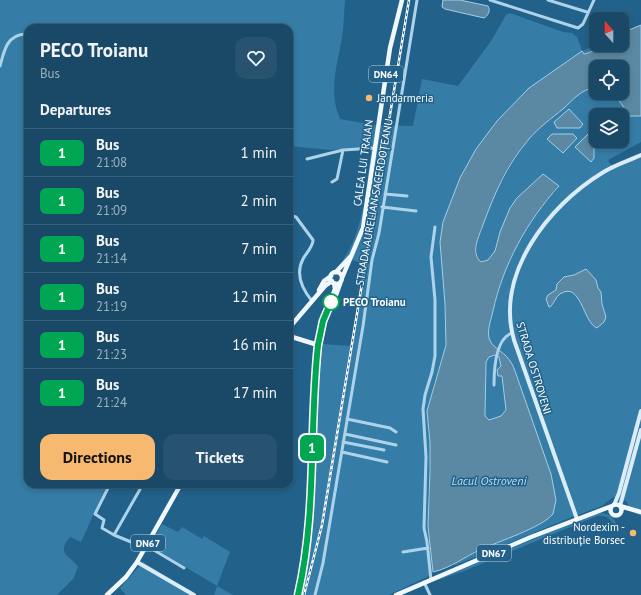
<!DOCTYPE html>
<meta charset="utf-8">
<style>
body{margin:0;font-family:"PT Sans",sans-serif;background:#275370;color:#f1f3f6;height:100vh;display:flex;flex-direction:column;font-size:15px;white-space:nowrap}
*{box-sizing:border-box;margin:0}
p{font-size:13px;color:#9fb2c0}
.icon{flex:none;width:22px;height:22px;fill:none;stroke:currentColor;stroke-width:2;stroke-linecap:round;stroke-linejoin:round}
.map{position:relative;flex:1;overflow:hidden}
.drawer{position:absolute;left:24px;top:24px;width:269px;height:464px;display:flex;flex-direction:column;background:#1a4967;border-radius:12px;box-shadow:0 2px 6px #0003,0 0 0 1px #38617b}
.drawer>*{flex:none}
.badge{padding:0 8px;border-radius:6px;font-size:14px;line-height:26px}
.needle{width:26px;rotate:339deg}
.fabs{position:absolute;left:589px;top:12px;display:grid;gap:8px}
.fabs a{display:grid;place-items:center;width:40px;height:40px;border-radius:8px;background:#1a4967;box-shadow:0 2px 6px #0003,0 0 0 1px #38617b;font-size:20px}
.map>.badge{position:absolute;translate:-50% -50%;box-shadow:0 0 0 2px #fff}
h2{padding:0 16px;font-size:15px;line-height:36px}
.round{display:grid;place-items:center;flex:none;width:42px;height:42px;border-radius:12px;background:#275370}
.headline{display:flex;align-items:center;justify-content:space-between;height:68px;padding:0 16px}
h1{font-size:19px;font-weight:600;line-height:30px}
.button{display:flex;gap:8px;margin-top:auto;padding:8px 16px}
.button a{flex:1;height:46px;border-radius:12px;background:#f7b86f;color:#111;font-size:16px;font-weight:600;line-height:46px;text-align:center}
.button a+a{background:#275370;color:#f1f3f6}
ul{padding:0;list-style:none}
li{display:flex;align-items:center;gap:12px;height:48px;padding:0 16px;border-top:1px solid #38617b}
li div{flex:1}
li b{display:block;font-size:15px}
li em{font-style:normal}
li .badge{min-width:44px;font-weight:700;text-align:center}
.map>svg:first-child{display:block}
.green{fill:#357ca6;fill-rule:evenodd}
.water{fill:#5b88a3;stroke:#a1d0ec;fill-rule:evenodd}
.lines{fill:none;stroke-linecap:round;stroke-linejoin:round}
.street{stroke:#add3ea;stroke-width:3}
.secondary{stroke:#d9ecf8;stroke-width:4}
.primary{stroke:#f2f9fe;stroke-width:4.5}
.rail-casing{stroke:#fff;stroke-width:2.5}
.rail{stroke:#226189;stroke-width:1;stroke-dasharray:3;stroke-linecap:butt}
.line-casing{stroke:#fff;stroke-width:9}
.line{stroke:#00a651;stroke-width:6}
.poi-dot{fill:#f7b86f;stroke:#226189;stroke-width:1.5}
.stop-dot{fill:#fff;stroke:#00a651;stroke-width:2}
.labels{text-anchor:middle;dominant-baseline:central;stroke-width:3;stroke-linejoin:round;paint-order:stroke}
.shield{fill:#226189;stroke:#bdd0dc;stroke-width:1}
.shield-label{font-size:10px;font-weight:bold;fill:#fff}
.poi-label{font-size:11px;fill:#fff;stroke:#226189;text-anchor:start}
.street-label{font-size:11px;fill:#fff;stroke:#226189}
.stop-label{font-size:11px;font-weight:bold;fill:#fff;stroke:#226189;text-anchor:start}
.water-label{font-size:12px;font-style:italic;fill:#b9ddf2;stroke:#226189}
</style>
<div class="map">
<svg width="641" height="595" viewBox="0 0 641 595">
<rect width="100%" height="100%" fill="#226189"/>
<path class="green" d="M0,0H345C344,10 344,21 343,31C339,61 327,89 340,119L374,125L413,126L422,79L458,86L491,41L506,15L510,13L563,32L572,33L577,37L582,51C588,49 596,45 602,45L594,51L587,54L581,51L529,88L497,121L476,149L460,178L443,222L440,242L445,304L446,345L433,387L428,498V526L433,572L427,577L389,595H301C317,512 314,427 323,344L350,346L364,264L346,258L323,282C329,273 341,265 345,257C365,225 366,183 372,147L330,150L289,146V28H28V484L107,485L81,542L70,537C55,555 71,555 78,567L73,579L57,595H0Z
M596,88V93C620,93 617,97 630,116H641V142L608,160L610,164L613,165L641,154V516L632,512L626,501L621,499L620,501H618V498L613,497L602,506L567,519L454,566V565L462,559L535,526L550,517L556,500L551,474L515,371C513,366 510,360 506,356C500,350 492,347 489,339C487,330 491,320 493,312C503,266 527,221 559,187L500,232L495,251L488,260L481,262C460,246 515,156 529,139C538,128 550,120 561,111C568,104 576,96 584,91C588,89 592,88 596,88ZM596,115H622V141H596Z
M495,355L499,357L501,365L498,370L502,375L506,410C503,416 495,421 489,420L485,416L486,362L489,357Z
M603,513C611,515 617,520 616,528L613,529L614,525C610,518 605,515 597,516L464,571L432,582L562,527C576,524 589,514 603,513Z
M162,524L178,532L182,527L202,539L204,536L230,552L217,586L233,595H214L217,586L150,546Z
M143,562L196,595H126L120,588Z"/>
<path class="water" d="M443,0H460L488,6C491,10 488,16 484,18L445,9L442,7Z
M641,25V116H630L615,95L610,93H622V67H596V88C582,88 573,100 563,109C552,118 538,128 529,139C507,165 494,194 483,225C479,236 470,253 481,262L488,260L495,251L500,232L510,208L517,198L543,174L559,186C527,221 503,265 493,311C491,320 487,330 489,338C492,347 500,350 506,356C510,360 513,365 515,371L551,474L556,500L553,514C541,528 499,541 480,550C464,557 451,568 433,572L428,526L430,470V442L427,411L446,345L445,304L440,242L443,222L460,178L476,149L497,121L529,88L582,51L584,54C592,53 595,48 602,45C607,43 616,45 622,45V33ZM495,355L499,357L501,366L497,370L498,376H502L506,410L501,416L489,420L485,416L486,362L489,357Z
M569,109L583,124L580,128H557L554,122Z
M590,132L594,136V158L591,162L575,147Z
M552,134H573L577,138L563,153L547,139Z
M586,269L596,280L598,288L601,292L602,304L606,317L604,322L597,328C583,323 581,280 560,294C555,297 555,303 550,307H549L546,299L548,295L556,290L557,284L564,277L574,275Z"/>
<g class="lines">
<path class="street" d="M490,0L578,28L583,24L594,0
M548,0L587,12
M0,66C4,51 7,35 25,34L28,38
M307,159L343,150L374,148
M332,182L337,179L343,150
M385,194L407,196
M382,207L416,211
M289,215L296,217L313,240C313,247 306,253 303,259C295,274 303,290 312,301
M494,385C494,370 495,339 512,333
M347,419L390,428L396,432
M345,434L396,445
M343,442L384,450
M342,452L387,462
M110,484L95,514L104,520L102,528L114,535
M143,484L114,535L146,548
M147,546L184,568
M403,552L428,548
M431,580L427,542L424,528L426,457L423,409L425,395L432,372L435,356V300L431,257L435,227
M424,582L430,595
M315,595L323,563L363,326L372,260L379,233L417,0"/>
<path class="secondary" d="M614,505L619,493L641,411
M620,506L641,430
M577,519L514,340C495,274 548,206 602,173C614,165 628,161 641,155
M137,562L194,595"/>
<path class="primary" d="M336,272L350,257
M330 278a6 6 0 1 1 12 0a6 6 0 1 1-12 0Z
M342,278L363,228L390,48L402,0
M319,290L324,281L331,276
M336,295L341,281
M289,328L325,286L332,281
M289,336L318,345
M610.5 510a5.5 5.5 0 1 1 11 0a5.5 5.5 0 1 1-11 0Z
M620,506L641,512
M107,595L126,577L137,562L181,484
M298,595C317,513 309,428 318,345L323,321L335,289L334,283
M396,595L531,537L612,506"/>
<defs>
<path id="rail" d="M304,595L322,525L409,0"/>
</defs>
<use href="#rail" class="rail-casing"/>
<use href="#rail" class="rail"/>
</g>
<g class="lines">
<defs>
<path id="line" d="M298,595C317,513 309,428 318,345L323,321L331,302"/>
</defs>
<use href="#line" class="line-casing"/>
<use href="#line" class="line"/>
</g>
<g class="poi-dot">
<circle cx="369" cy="98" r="4"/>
<circle cx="633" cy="533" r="4"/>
</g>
<circle class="stop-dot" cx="331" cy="302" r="8"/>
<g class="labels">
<g class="shield">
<rect x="369" y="66" width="34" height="16" rx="3"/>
<rect x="131" y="535" width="34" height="16" rx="3"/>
<rect x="477" y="545" width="34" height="16" rx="3"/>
</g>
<g class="shield-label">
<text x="386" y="74">DN64</text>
<text x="148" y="543">DN67</text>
<text x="494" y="553">DN67</text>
</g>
<g class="poi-label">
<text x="377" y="98">Jandarmeria</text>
<text x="625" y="527" text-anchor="end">Nordexim -<tspan x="625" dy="13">distribuție Borsec</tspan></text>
</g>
<g class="street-label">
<text transform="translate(363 163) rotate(-82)">CALEA LUI TRAIAN</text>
<text transform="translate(374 202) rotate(-80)">STRADA AURELIAN SACERDOȚEANU</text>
<text transform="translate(534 368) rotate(73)">STRADA OSTROVENI</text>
</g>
<g class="stop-label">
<text x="343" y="302">PECO Troianu</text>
</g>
<g class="water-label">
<text x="489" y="480">Lacul Ostroveni</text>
</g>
</g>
</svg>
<div class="fabs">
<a><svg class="needle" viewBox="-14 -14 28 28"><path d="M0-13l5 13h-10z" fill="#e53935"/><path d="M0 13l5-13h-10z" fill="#9fb2c0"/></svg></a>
<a><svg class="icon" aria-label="locate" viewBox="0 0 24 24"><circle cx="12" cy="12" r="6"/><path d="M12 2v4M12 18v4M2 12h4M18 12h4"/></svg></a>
<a><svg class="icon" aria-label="layers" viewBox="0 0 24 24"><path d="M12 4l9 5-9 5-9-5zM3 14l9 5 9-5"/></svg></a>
</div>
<b class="badge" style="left:312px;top:448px;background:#00a651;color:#fff">1</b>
<section class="drawer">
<div class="headline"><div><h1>PECO Troianu</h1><p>Bus</p></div><a class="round"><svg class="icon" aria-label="heart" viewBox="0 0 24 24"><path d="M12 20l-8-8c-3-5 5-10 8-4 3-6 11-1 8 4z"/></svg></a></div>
<h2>Departures</h2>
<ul>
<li><span class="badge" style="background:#00a651;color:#fff">1</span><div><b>Bus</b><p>21:08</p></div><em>1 min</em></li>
<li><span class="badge" style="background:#00a651;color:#fff">1</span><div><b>Bus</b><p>21:09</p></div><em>2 min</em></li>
<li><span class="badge" style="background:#00a651;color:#fff">1</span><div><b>Bus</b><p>21:14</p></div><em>7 min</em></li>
<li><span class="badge" style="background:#00a651;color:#fff">1</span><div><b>Bus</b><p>21:19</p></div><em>12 min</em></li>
<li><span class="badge" style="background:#00a651;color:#fff">1</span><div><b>Bus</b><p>21:23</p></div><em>16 min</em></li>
<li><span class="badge" style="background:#00a651;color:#fff">1</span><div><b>Bus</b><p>21:24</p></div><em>17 min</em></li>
</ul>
<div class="button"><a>Directions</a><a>Tickets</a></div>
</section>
</div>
